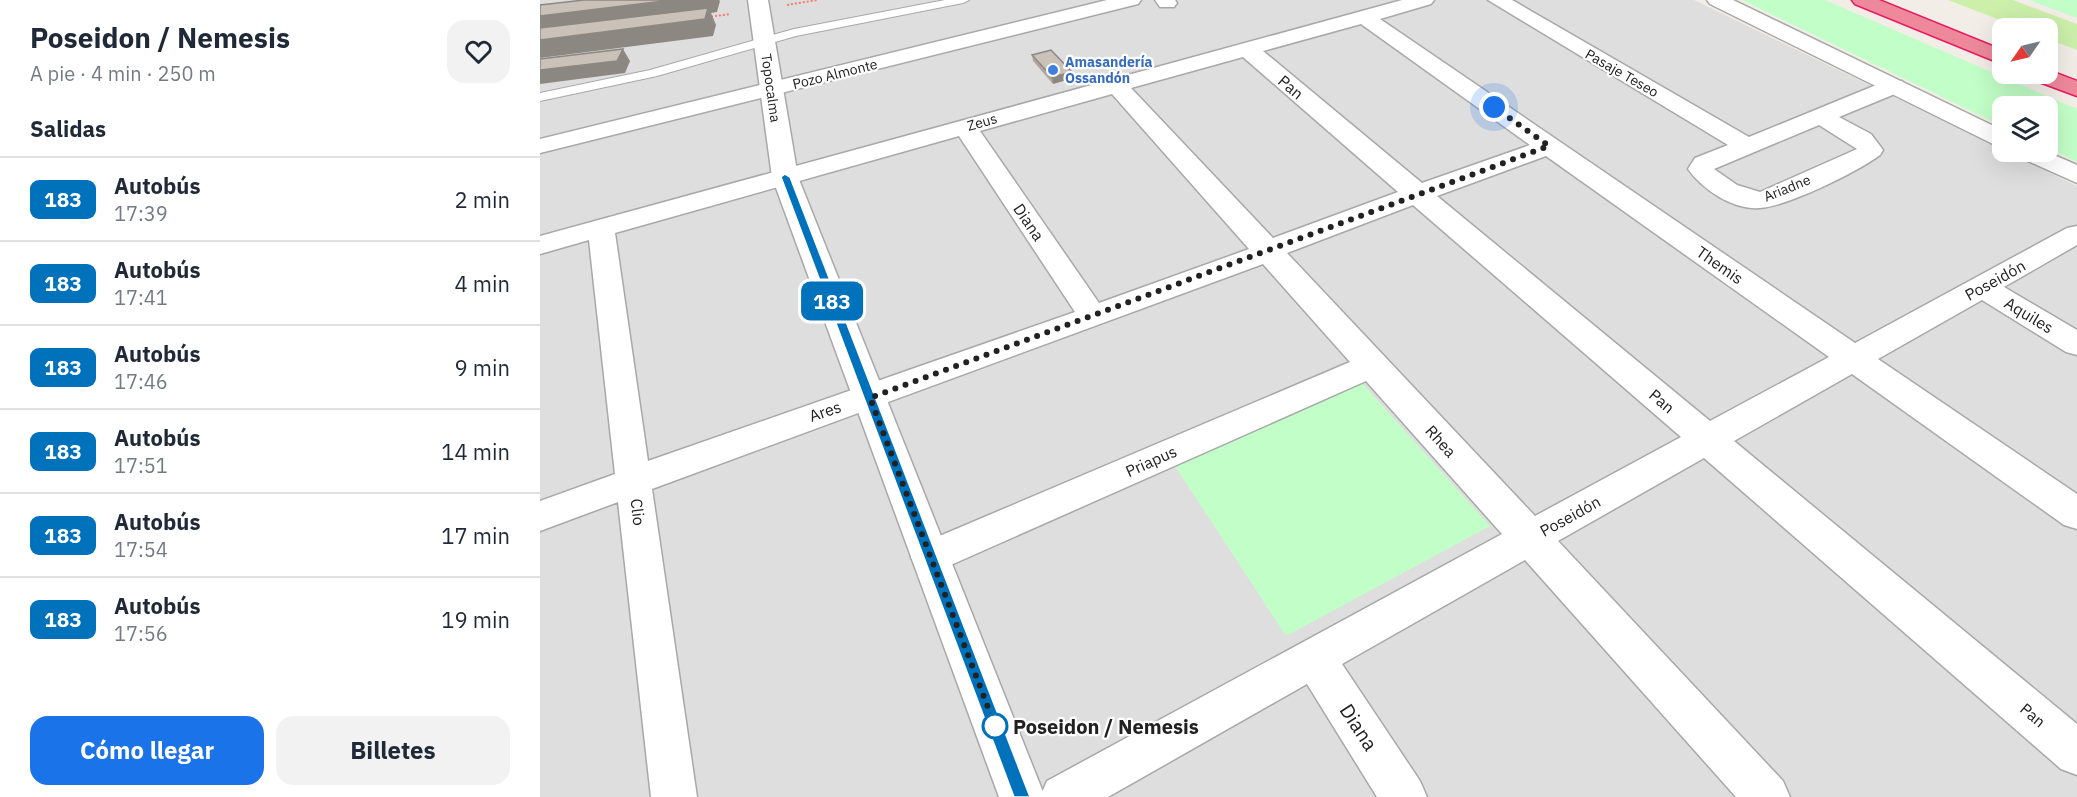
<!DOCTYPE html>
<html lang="es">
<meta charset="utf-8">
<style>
body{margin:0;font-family:"IBM Plex Sans",sans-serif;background:#f2f2f3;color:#1f2937;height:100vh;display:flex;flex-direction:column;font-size:22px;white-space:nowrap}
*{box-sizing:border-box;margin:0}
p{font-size:20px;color:#747a83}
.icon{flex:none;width:33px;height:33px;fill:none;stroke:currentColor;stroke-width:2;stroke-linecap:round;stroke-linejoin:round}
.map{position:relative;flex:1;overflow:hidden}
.side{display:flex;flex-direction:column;background:#fff;width:540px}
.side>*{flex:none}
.badge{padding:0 12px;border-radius:9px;font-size:21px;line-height:39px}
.needle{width:39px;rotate:236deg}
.controls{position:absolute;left:1452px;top:18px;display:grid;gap:12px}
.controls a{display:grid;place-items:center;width:66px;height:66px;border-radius:12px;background:#fff;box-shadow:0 6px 24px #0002;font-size:30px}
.you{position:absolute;width:30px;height:30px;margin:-15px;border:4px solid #fff;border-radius:50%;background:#1a73e8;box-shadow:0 0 0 9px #1a73e833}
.map>.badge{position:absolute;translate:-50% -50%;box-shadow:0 0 0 3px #fff}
h2{padding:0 30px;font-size:22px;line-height:54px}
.round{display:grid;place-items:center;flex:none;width:63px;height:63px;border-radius:18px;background:#f2f2f3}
.headline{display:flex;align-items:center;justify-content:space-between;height:102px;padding:0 30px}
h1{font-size:28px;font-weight:700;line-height:45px}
.action{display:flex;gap:12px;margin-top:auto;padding:12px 30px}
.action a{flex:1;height:69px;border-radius:18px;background:#1a73e8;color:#fff;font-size:24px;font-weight:700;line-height:69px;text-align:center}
.action a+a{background:#f2f2f3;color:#1f2937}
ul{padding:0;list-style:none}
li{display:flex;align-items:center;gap:18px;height:84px;padding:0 30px;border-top:2px solid #e0e1e3}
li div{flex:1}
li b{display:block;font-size:22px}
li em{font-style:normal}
li .badge{min-width:66px;font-weight:700;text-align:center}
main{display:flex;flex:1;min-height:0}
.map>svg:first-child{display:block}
.residential{fill:#dfdede}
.grass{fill:#ccefaa}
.park{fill:#c2fec7}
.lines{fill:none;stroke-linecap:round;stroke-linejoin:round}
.service-casing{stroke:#a8a8a8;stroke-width:2}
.minor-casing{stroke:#a8a8a8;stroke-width:3}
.tertiary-casing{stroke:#a8a8a8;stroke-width:3}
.motorway-casing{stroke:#e91a61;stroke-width:3}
.path{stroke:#ff7a6b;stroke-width:2;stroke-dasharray:2 2;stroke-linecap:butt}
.service{fill:#fff;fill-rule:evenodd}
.minor{fill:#fff;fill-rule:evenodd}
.tertiary{fill:#fff;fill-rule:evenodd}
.motorway{fill:#ee899c;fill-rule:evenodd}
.wall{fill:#aea69f}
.shaded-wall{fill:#8d8782}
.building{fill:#cac1b9;stroke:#8d8782;stroke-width:1.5}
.line{fill:#0072bc;stroke:#fff;stroke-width:1.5}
.walk{stroke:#212121;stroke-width:6;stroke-dasharray:0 10.8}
.shop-dot{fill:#3f7fe0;stroke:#fff;stroke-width:2}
.stop-dot{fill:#fff;stroke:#0072bc;stroke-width:3}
.labels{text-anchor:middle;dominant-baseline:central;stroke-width:4.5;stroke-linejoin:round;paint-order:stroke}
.far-shop-label{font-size:14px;font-weight:bold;fill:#366cbe;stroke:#fff;text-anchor:start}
.far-street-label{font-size:14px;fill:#212121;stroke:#fff}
.street-label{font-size:16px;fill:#212121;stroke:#fff}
.near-stop-label{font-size:20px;font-weight:bold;fill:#212121;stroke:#fff;text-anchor:start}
.near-street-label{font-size:20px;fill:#212121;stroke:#fff}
</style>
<main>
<section class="side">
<div class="headline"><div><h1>Poseidon / Nemesis</h1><p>A pie · 4 min · 250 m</p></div><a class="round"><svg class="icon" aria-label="heart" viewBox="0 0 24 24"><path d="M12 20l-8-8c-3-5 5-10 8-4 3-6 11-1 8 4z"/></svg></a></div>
<h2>Salidas</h2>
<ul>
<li><span class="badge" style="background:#0072bc;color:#fff">183</span><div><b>Autobús</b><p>17:39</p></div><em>2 min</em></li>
<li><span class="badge" style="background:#0072bc;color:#fff">183</span><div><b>Autobús</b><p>17:41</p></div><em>4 min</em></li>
<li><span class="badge" style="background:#0072bc;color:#fff">183</span><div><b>Autobús</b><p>17:46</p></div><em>9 min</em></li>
<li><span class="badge" style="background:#0072bc;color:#fff">183</span><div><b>Autobús</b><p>17:51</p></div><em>14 min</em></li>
<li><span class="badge" style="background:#0072bc;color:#fff">183</span><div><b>Autobús</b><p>17:54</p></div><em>17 min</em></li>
<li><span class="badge" style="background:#0072bc;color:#fff">183</span><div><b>Autobús</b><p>17:56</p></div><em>19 min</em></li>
</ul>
<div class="action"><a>Cómo llegar</a><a>Billetes</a></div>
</section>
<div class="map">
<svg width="1537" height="797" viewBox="0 0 1537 797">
<rect width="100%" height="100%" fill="#f2eee7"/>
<path class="residential" d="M0,0H1154L1537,186V797H0Z"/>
<path class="grass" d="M1408,0H1473L1537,24V50L1508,39V28H1481Z"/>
<path class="park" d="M1202,0H1285L1537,109V162L1508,148V106H1462V126Z
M1489,0H1537V18Z
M822,383L950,526L746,636L635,466Z"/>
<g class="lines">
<defs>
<path id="service" d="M405,0H429L423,3L256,36L117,76L0,101V93L110,70L254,29Z"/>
<path id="minor" d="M567,0H601L598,4L0,153V139Z
M615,0H635L637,3L634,7H620Z
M862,0H894L891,4L840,19L1315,343L1527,228L1537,226V245L1464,287L1537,330V355L1526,352L1442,300L1338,359L1537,494V529L1524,525L1312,374L1194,441L1537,724V775L1521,769L1164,458L1018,541L1243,781L1250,797H1196L985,560L802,664L880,781L887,797H837L767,684L568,797H500L507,781L962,534L826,381L404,568L390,573L376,568L371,557L376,546L810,362L723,264L112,489L157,797H111L78,502L0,531V501L75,474L49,240L0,254V236ZM821,24L990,145L882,183L723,51ZM703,57L858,192L733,238L591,88ZM572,94L709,249L559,303L440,131ZM419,136L535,312L108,461L75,233ZM1006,156L1289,357L1170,421L897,196ZM873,205L1141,437L995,516L747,253Z
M948,0H972L1209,137L1346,81H1362L1365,86L1362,91L1299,117L1331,134L1343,150L1340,155C1317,172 1248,206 1220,208C1193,210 1163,190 1148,169L1155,158L1188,145ZM1279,125L1317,149L1220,192L1197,185L1174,169Z"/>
<path id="tertiary" d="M208,0H228L258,177L505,797H459L232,177Z
M1167,0H1193L1462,130V146L1453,144L1170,4Z
M1476,152H1507L1537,165V183L1479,157Z"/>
<path id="motorway" d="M1312,0H1339L1462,50V64L1315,4Z
M1508,70L1537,81V96L1491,79L1488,74H1508Z"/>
</defs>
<use href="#service" class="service-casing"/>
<use href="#minor" class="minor-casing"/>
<use href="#tertiary" class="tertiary-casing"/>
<use href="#motorway" class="motorway-casing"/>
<path class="path" d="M247,5L277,0
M167,17L190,14"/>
<use href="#service" class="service"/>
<use href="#minor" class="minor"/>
<use href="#tertiary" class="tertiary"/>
<use href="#motorway" class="motorway"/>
</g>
<path class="wall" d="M492,55L532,72L533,78L513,84L493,61Z"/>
<path class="shaded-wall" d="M132,0H179L180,1L177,12L171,13L176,25L173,36L0,58V16Z
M83,49L90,61L85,73L0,84V70Z
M532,72L533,78L513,84L512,77Z"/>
<path class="building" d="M44,0H132L0,16V5Z
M168,8L165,19L0,40V28Z
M83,49L77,61L0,70V59Z
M511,50L532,72L512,77L492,55Z"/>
<path class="line" d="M245,174L250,177L490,797H474L241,177Z"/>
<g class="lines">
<path class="walk" d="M455,726L457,731L330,398L1009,146L954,107"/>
</g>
<circle class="shop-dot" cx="513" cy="70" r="6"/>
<circle class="stop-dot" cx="455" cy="726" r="12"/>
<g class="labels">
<g class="far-shop-label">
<text x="525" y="62">Amasandería<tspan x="525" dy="16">Ossandón</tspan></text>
</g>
<g class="far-street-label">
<text transform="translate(1082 73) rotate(30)">Pasaje Teseo</text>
<text transform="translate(295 74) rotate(-14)">Pozo Almonte</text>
<text transform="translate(231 88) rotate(82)">Topocalma</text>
<text transform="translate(442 122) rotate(-16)">Zeus</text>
<text transform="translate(1247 188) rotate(-22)">Ariadne</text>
</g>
<g class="street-label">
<text transform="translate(751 87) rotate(40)">Pan</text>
<text transform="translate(489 222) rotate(56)">Diana</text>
<text transform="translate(1180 265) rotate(35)">Themis</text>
<text transform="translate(1455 280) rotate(-29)">Poseidón</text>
<text transform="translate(1489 315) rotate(31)">Aquiles</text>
<text transform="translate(1122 401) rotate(40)">Pan</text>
<text transform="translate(285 411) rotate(-19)">Ares</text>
<text transform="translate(901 441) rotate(48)">Rhea</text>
<text transform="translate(611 461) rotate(-24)">Priapus</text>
<text transform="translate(98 512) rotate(83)">Clio</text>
<text transform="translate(1030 516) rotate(-29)">Poseidón</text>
<text transform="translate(1493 715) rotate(40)">Pan</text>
</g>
<g class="near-stop-label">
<text x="473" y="726">Poseidon / Nemesis</text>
</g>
<g class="near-street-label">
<text transform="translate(819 727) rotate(57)">Diana</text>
</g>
</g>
</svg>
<div class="controls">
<a><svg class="needle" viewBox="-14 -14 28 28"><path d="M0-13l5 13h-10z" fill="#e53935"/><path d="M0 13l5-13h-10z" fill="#747a83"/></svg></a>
<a><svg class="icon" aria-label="layers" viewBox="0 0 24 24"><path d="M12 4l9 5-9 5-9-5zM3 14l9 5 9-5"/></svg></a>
</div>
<div class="you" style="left:954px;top:107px"></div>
<b class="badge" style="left:292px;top:301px;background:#0072bc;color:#fff">183</b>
</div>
</main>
